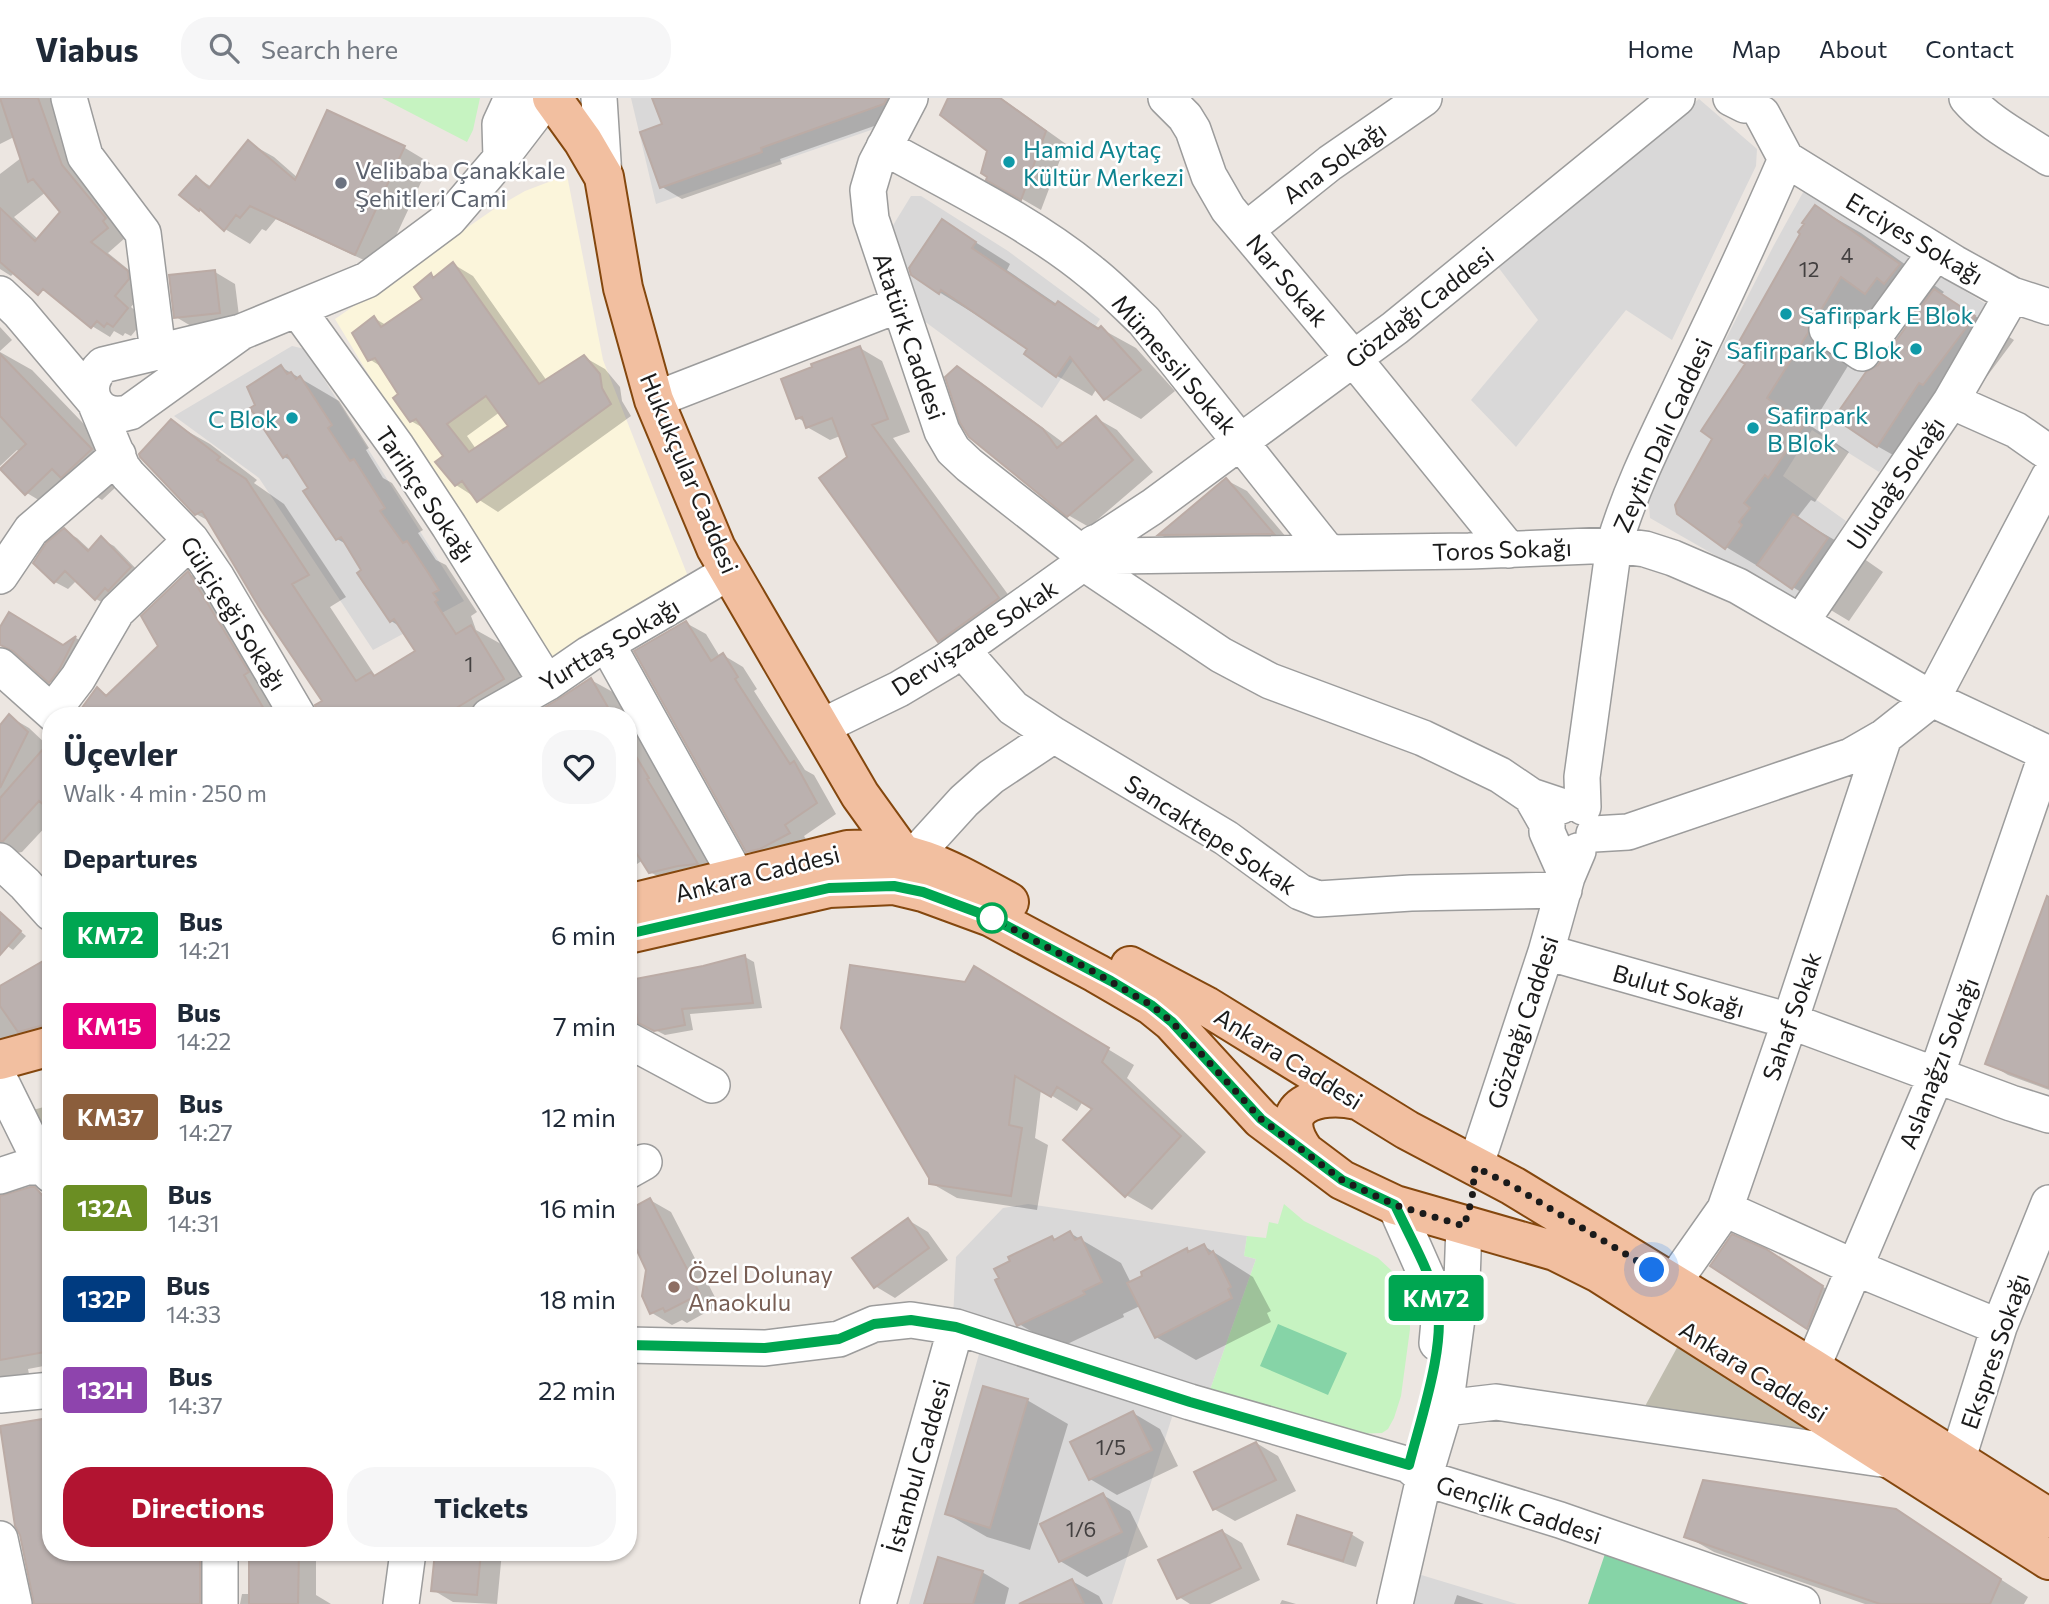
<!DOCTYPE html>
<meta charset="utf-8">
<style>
body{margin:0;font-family:Commissioner,sans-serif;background:#f6f6f7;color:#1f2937;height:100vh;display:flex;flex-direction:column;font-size:26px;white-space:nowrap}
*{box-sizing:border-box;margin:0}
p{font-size:23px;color:#747a83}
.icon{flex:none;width:38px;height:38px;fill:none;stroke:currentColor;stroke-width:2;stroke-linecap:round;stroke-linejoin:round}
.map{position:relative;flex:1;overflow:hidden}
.side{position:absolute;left:42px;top:609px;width:595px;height:854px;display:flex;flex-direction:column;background:#fff;border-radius:28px;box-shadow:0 2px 5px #0004}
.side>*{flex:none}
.badge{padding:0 14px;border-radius:5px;font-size:24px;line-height:46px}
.you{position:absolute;width:35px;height:35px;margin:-18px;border:5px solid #fff;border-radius:50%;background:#1a73e8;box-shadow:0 0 0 10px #1a73e833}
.map>.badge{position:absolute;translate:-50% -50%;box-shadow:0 0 0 4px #fff}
h2{padding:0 21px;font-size:26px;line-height:63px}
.round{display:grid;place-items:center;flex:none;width:74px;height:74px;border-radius:28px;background:#f6f6f7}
.summary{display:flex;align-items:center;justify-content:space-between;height:119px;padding:0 21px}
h1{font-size:33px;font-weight:700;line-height:52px}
.action{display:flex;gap:14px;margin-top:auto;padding:14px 21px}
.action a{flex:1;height:80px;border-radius:28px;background:#b21431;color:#fff;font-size:28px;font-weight:700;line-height:80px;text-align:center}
.action a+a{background:#f6f6f7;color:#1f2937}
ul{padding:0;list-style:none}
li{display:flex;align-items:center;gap:21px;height:91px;padding:0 21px}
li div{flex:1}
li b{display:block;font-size:26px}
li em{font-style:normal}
li .badge{min-width:77px;font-weight:700;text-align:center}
header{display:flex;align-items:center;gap:42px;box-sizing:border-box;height:98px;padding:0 35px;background:#fff;border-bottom:2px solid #e0e1e3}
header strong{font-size:33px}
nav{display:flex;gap:38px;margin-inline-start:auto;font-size:24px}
.search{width:490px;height:63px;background:#f6f6f7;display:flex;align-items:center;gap:18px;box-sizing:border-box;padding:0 24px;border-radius:28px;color:#747a83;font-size:26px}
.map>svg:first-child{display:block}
.residential{fill:#d9d8d8}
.education{fill:#fbf5db}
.construction{fill:#bfbcae}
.park{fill:#c6f3c1}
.pitch{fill:#86d4a7}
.shadow{fill:#0003;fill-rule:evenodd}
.building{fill:#bbb1af;stroke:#bbaba5;stroke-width:2;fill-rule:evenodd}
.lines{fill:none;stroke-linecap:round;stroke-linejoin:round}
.minor-casing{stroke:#9c9c9c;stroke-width:38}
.major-casing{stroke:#84470e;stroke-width:42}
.minor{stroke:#fff;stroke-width:35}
.major{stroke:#f2bfa0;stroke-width:38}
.line-casing{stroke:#fff;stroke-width:16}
.line{stroke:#00a651;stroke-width:10}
.walk{stroke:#1b1b1b;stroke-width:7;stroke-dasharray:0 12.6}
.culture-dot{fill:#0f9aa8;stroke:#fff;stroke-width:2.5}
.worship-dot{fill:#6b7280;stroke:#fff;stroke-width:2.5}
.stop-dot{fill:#fff;stroke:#00a651;stroke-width:3.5}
.education-dot{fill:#8d6e63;stroke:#fff;stroke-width:2.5}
.labels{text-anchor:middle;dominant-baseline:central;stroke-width:5;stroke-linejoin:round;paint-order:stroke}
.number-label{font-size:21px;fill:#434040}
.culture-label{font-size:24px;fill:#0d838f;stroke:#fff;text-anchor:start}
.street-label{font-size:24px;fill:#1b1b1b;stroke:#fff}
.worship-label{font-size:24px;fill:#5b616d;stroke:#fff;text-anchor:start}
.education-label{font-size:24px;fill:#785e54;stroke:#fff;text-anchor:start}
</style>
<header>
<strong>Viabus</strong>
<div class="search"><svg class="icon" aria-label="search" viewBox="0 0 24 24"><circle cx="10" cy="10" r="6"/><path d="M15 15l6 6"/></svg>Search here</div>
<nav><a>Home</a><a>Map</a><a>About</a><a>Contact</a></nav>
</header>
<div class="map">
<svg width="2049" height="1506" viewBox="0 0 2049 1506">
<rect width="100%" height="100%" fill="#ece6e1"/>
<path class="residential" d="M631,0H891L874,31L656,106Z
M1699,1L1757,51L1756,68L1672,242L1626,212L1516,349L1471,302L1538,222L1495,165Z
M1806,89L1934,174L1999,214L1879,374L1812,332L1783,378L1846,423L1795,503L1650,420L1648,393L1774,147Z
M911,98H921L1008,153L1100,221L1042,310L916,217L892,129Z
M292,248L305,251L464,503L373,552L259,380L174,318Z
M1028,1106L1247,1138L1244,1158L1256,1161L1210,1292L953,1221L956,1159L1003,1110Z
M979,1256L1173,1316L1112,1506H909Z
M1418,1476L1517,1506H1411Z"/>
<path class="education" d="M567,77L603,262L687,476L544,567L335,221L497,109L525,93Z"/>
<path class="construction" d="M51,1007V1055L22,1015Z
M1679,1246L1810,1318L1821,1340L1644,1310Z"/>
<path class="park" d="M382,0H480L473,32L467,44Z
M1284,1106L1304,1123L1378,1160L1391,1172L1409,1199L1410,1231L1401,1298L1394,1320L1388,1331L1382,1335L1352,1336L1210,1292L1256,1161L1244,1158L1247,1138L1266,1140L1269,1124L1278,1126Z"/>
<path class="pitch" d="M1278,1226L1347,1255L1328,1297L1260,1268Z
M1608,1447L1786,1506H1588Z"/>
<path class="shadow" d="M6,0H53L123,131L119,134L125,140L108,155L145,185L146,192L131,209L145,221L131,238L125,235L123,238L114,233L110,239L92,228L63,114L46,94L14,119L62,163L15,174L11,178L0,171V76L21,60L14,39L0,46V3Z
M654,0H891L897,20L780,61L782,66L682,101L662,89L664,27Z
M950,0H1001L1066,46L1041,112L988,81L989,52Z
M328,15L405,50L430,65L381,170L276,121L266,133L262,131L250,146L225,131L182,97L197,80L212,89L249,45L274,59L298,80Z
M1816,109L1861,135L1944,194L1941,197L2014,242L1918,371L1877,348L1879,268L1913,222L1886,206L1811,328L1849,354L1815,404L1811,402L1797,420L1850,451L1883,474L1849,523L1726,449L1679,415L1715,340Z
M942,123L1010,166L1007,172L1058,207L1136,250L1175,293L1141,321L1105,301L1097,290L1092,298L1057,278L1030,250L939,194Z
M453,166L473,178L547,283L584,259L605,271L620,289L622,303L631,318L498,414L456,387L445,358L425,331L411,323L400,296L382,269L369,261L374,220L386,227L424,201L431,177L436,179ZM500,314L511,328L476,351L467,338Z
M215,174L235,186L240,226L196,231L176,219Z
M0,229L12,242L0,253Z
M860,250L882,263L910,334L893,340L1021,514L962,555L939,542L849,360L840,338L830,342L807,329L806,325L798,320Z
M0,254L32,272L131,375L102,402L91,395L67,419L27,395L20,354L17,352L0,368Z
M281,269L339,303L369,350L366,352L383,380L392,385L423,432L418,435L436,462L446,467L477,514L471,518L476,532L510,551L541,603L517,618H323L324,604L211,424L196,416L171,324L210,346L257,382L254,385L284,406L346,499L330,509L376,579L418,554L401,529L391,523L348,447L337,441L294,364L284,359L257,308Z
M957,271L978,282L1065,346L1096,320L1117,332L1153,374L1089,429L1068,417Z
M1226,382L1247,393L1292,446L1180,448L1161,437Z
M64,433L77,440L91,453L101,441L114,448L143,478L109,508L96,501L77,482L68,491L55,484Z
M188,475L216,492L286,618H77L97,591L109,598L160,548Z
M686,525L706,536L720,559L723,557L743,569L757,591L754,593L805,672L814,677L836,716L804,738L809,746L768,765L748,753Z
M0,532L63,548L76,540L96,552L70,595L50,583L14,552L0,543Z
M591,582L620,598L725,782L679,790L650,774L643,762L628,772V618H532Z
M10,619L29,630L46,646L44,651L51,655V723L22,754L11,756L0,750V630Z
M2049,817V992L2008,977L1988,965Z
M5,820L26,838L13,852L0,843V825Z
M745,859L754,864L762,910L690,916L693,932L665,937L640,924Z
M43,865L51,869V941L0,962V890Z
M966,886H1001L1134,967L1127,980L1206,1054L1152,1112L1126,1097L1095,1011L1083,1003L1077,1013L1041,991L1035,1040L1048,1047L1037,1112L957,1100L931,1085Z
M34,1091L51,1100V1271L49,1267L28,1271L29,1276L0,1280V1106Z
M650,1102L671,1114L719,1207L687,1225L682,1222L672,1227L652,1215L644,1198L648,1172Z
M908,1122L928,1134L948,1162L895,1200L875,1188Z
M1070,1135L1121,1165L1131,1185L1187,1152L1191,1155L1204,1148L1253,1179L1271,1213L1267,1215L1271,1224L1196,1262L1156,1239L1140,1208L1123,1216L1124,1219L1059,1250L1019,1226L1052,1140L1056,1143Z
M1786,1165L1842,1201L1828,1241L1712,1167Z
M1027,1302L1068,1326L1030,1452L987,1439L947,1416Z
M1133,1315L1160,1331L1178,1368L1117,1397L1090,1381Z
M43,1323L51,1327V1454H221L217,1506H35Z
M1258,1346L1278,1358L1296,1393L1235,1423L1214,1411L1197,1375Z
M1103,1397L1130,1413L1148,1449L1087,1479L1060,1463Z
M1895,1413L2028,1499L2024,1506H1865L1714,1454L1686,1438Z
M1222,1433L1242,1445L1260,1482L1210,1506H1190L1179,1499Z
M1351,1436L1364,1444L1356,1469L1303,1452L1290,1445Z
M251,1454H316V1497L331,1506H240L242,1496H250Z
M437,1454H502L497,1506L453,1504L433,1492Z
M982,1474L1009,1490L1005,1506H926Z
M1072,1483L1099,1498L1103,1506H1023Z
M1457,1497L1484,1506H1454Z
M1282,1502L1296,1506H1280Z"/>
<path class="building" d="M0,0H38L62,67L106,120L103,123L108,130L91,144L128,173L129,181L115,198L128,210L113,229L107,225L104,229L97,223L91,230L43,191L38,197L0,164V110L35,143L60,114L33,81L28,84Z
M652,0H887L884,6L761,50L762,54L660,90L640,34L662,26Z
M948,0H1000L1046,33L1021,102L986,82L987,79L981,75L987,53L940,17Z
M327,12L405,48L355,157L250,108L240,120L236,117L224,133L200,111L199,113L179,97L196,78L209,90L248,42L295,82Z
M1815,107L1900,166L1884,186L1877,180L1865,196L1841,179L1821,212L1810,220L1808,235L1767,300L1805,326L1768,380L1765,377L1744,405L1750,410L1739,424L1742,427L1725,451L1677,416L1675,407L1712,341L1701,333L1745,266L1731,258L1800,136L1798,134L1804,126L1802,125Z
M942,121L976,144L972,150L1055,207L1058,203L1098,231L1101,228L1141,272L1104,302L1070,259L1056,279L1024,256L1027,251L941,192L939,196L911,177L909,170Z
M453,164L539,286L584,257L600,276L602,290L611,306L477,404L462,383L455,388L435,364L443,358L416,321L410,324L393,300L398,296L375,260L368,263L352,235L374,218L381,229L422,201L414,189L431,175L433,180ZM486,298L508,328L469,354L447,326Z
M215,172L220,215L174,220L169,177Z
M1934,191L1975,218L1923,287L1919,285L1877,349L1834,320L1866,274L1878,267Z
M860,248L888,321L872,327L999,500L938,544L819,380L847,359L832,320L806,330L802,319L796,321L781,281L812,269L811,266Z
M0,256L92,351L61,380L52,371L25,397L0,371L26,346L0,318Z
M281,267L287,276L291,274L296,281L300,278L332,327L328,330L350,363L354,361L385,410L380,413L403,445L407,443L429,476L439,492L433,495L438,502L435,504L456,536L471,527L504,581L443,618H318L315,607L322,603L259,509L202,413L195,417L140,359L139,356L171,321L220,359L217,362L246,381L309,477L292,486L356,583L371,574L374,578L415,553L394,521L390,524L357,475L361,472L341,439L336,442L303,393L308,390L287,357L283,360L250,310L255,307L247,289Z
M957,268L1043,331L1057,350L1096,318L1133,362L1067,419L969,339L960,325L945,279Z
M1226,380L1274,436L1158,437Z
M1793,416L1828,440L1792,491L1757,467Z
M64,430L88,453L101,438L131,469L108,493L105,490L95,502L65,473L54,485L33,465L46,445Z
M188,473L249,574L244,577L268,618H76L97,589L106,598L158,548L141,518Z
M9,514L63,547L76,538L60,570L49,585L13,553L0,547V529Z
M686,523L711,563L723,555L738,579L735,581L790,666L794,663L817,705L785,727L790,735L760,751L746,754L634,553Z
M591,580L613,618H530L557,602Z
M9,616L28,634L0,690V627Z
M51,642V713L39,703L3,743H0V700Z
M628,645L649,680L647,681L698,766L678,768L649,775L628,742Z
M2047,798L2049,799V990L1985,966Z
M0,814L21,833L0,857Z
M745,857L753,905L682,911L685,927L654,933L638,925L630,882L703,868Z
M43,863L51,875V925L18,934L0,908V888Z
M850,867L965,884L974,868L1109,950L1102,964L1181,1038L1125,1099L1063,1042L1092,1011L1057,989L1051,999L1015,978L1009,1027L1022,1030L1011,1098L929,1086V1080L841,930Z
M30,1089H35L51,1107V1253L0,1262V1098Z
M650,1100L700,1196L665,1214L663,1210L650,1216L642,1198L646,1172L628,1133V1112Z
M908,1120L929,1150L874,1190L852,1160Z
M1070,1133L1075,1142L1081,1139L1102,1184L1083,1193L1085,1196L1017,1228L995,1182L999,1180L994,1171L1010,1163L1008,1159L1052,1138L1054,1142Z
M1732,1136L1766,1151L1823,1188L1807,1231L1710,1168Z
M1204,1146L1209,1156L1213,1153L1231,1189L1228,1191L1232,1200L1155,1240L1127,1185L1142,1178L1141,1174L1187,1150L1188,1154Z
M983,1288L1028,1301L990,1430L945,1416Z
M1133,1313L1152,1352L1089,1382L1070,1344Z
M43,1321L51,1365V1454H200V1506H34L20,1437L15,1428L0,1328Z
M1256,1344L1276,1382L1213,1412L1194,1374Z
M1703,1382L1896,1411L2001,1481L1990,1506H1880L1684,1439Z
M1103,1395L1122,1434L1059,1464L1040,1426Z
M1297,1417L1352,1435L1343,1463L1288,1446Z
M1222,1432L1241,1470L1177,1501L1158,1462Z
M249,1454H299L298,1506H249Z
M435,1454H481L477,1497L431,1493Z
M938,1459L983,1473L973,1506H924Z
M1072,1481L1084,1506H1019Z"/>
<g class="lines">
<defs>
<path id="minor" d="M69,0L85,58L143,135L158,254
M599,0L604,79
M910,0L876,65L868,92L871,121L942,333L953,352L969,367L1085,458
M1166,0L1185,19L1193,32L1209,78L1228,111L1354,261L1509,452
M1731,0L1745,7
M1967,0C1988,25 2022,42 2049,60
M884,49C952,87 1032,125 1092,175C1111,190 1127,207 1144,223L1327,453
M501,60L500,26L512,0
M1786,61L1954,165L2012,197L2049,209
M1246,132L1330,65L1424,0
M0,196L19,214L95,304L122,369L128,377L191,442L217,480L298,618
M298,212L397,349L449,428L547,585
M1827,231L1862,255L1936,154
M241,234L130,314C97,325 78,290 103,267L241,234L367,182L449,121L501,60L547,0
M654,302L898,207
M1951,303L2012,197
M1114,458L1469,453L1614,447L1645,451L1673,460L1738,488L1932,601L2049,656
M0,478L31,432L118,357
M1801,524L1951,303L2016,332L2049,355
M607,546L737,779
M962,552L1013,610L1054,637
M0,568L56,618
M52,614L78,580L117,513L191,442
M489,618L547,585L589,556L729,474
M821,629L899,591L946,563L1086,463
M1531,698L1547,726V734L1567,779
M1561,708L1531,698L1500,677L1423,640L1270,583L1221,557L1093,471C1081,460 1085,447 1100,443L1152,409L1395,230L1677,0
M1583,709L1582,679L1614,447C1631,389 1659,335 1685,280C1720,208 1754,135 1786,61L1762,16
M1594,736L1628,734L1851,658L1884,639L1932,601L2049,379
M914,758L964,703L991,679L1054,637L1226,740L1300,794L1318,801L1411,795L1564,792
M0,763L25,786L51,815
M1546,854L1790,923L2011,1005L2049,1017
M628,942L712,987
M2,986L43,1069
M1475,1069L1546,854L1567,779L1578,753
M628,1073L644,1064
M0,1078L27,1069H43L51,1077
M1395,1107L1437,1202L1439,1223L1437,1245
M1725,1111L1856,1170L1999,1229
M1673,1185L1725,1111L1790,923L1884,639
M628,1247L765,1250L839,1241L874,1226L911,1222L956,1229L1190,1304L1409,1367L1424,1380L1560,1422L1802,1506
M1812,1270L1936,978L2047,655H2049
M0,1297L51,1292
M1445,1310L1496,1304L1895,1363
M1957,1363L1999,1229L2049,1105
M0,1441L14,1506
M220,1506V1454
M401,1506L408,1454
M878,1506L956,1229
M1395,1506L1424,1380L1445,1310L1462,1183L1464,1128"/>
<path id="major" d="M552,0L583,43L604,79L623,190L654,302L716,450L860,697L901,754
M628,806L848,752C912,747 955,775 1009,804
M628,836L829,790L894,787L923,794L991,819L1096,875L1151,907L1172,924L1261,1021L1342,1082L1395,1107L1555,1153L1599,1175L2049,1462
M1130,868L1206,908L1407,1032L1513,1088L1812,1270L2049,1420
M0,962L51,948
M1304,1053C1272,1008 1318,993 1357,1002"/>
</defs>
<use href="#minor" class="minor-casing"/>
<use href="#major" class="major-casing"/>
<use href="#minor" class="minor"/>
<use href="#major" class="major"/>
</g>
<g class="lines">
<defs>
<path id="line" d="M628,836L829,790L894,788L923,794L990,819L1111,883L1151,907L1172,924L1261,1021L1342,1082L1395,1107C1409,1137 1427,1168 1436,1200C1448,1243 1420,1323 1409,1367L1190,1304L956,1229L911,1222L874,1226L839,1241L765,1250L628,1247"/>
</defs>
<use href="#line" class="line-casing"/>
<use href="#line" class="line"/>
<path class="walk" d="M992,820L1096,875L1151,907L1172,924L1261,1021L1342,1082L1395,1107L1464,1128L1472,1101L1475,1069L1513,1088L1652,1172"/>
</g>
<g class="culture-dot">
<circle cx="1009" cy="64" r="7"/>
<circle cx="1786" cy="216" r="7"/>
<circle cx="1916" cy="251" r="7"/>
<circle cx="292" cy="320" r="7"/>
<circle cx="1753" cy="330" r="7"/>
</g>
<circle class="worship-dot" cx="341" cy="85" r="7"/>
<circle class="stop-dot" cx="992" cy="820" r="14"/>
<circle class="education-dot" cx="674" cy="1189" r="7"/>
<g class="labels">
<g class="number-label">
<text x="1847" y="156">4</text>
<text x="1809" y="170">12</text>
<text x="469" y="565">1</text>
<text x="1111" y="1348">1/5</text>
<text x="1081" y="1430">1/6</text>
</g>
<g class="culture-label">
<text x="1023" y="50">Hamid Aytaç<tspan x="1023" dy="28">Kültür Merkezi</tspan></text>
<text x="1800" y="216">Safirpark E Blok</text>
<text x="1902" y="251" text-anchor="end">Safirpark C Blok</text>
<text x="1767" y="316">Safirpark<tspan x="1767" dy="28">B Blok</tspan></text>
<text x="278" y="320" text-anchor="end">C Blok</text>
</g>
<g class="street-label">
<text transform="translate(1334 64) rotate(-36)">Ana Sokağı</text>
<text transform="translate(1915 140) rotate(31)">Erciyes Sokağı</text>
<text transform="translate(1288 182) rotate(50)">Nar Sokak</text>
<text transform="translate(1419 209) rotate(-38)">Gözdağı Caddesi</text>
<text transform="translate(910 238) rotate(71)">Atatürk Caddesi</text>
<text transform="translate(1175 266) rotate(49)">Mümessil Sokak</text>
<text transform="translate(1662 337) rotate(-66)">Zeytin Dalı Caddesi</text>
<text transform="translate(690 375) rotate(67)">Hukukçular Caddesi</text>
<text transform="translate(1895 385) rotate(-56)">Uludağ Sokağı</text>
<text transform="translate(426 396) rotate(56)">Tarihçe Sokağı</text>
<text transform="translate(1502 451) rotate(-2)">Toros Sokağı</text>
<text transform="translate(234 515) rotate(58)">Gülçiçeği Sokağı</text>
<text transform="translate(974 539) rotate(-33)">Dervişzade Sokak</text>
<text transform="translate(609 546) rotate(-31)">Yurttaş Sokağı</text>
<text transform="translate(1211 736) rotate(33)">Sancaktepe Sokak</text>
<text transform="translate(757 775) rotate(-14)">Ankara Caddesi</text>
<text transform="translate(1679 892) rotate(16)">Bulut Sokağı</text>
<text transform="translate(1791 918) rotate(-71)">Sahaf Sokak</text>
<text transform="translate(1522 924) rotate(-72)">Gözdağı Caddesi</text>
<text transform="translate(1289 960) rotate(32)">Ankara Caddesi</text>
<text transform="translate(1938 965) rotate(-69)">Aslanağzı Sokağı</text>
<text transform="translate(1994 1253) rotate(-71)">Ekspres Sokağı</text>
<text transform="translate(1754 1273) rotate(32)">Ankara Caddesi</text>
<text transform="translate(917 1368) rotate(-74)">İstanbul Caddesi</text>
<text transform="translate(1519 1411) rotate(18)">Gençlik Caddesi</text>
</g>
<g class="worship-label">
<text x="355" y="71">Velibaba Çanakkale<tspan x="355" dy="28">Şehitleri Cami</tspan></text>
</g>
<g class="education-label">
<text x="688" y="1175">Özel Dolunay<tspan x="688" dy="28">Anaokulu</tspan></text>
</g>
</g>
</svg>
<div class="you" style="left:1652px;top:1172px"></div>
<b class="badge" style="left:1436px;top:1200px;background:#00a651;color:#fff">KM72</b>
<section class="side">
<div class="summary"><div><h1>Üçevler</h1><p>Walk · 4 min · 250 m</p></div><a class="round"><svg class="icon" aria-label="heart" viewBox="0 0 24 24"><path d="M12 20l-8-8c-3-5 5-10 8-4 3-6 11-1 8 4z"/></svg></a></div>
<h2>Departures</h2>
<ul>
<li><span class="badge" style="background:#00a651;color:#fff">KM72</span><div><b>Bus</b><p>14:21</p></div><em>6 min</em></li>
<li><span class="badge" style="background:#e6007e;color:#fff">KM15</span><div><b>Bus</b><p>14:22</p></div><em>7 min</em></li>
<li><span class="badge" style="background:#8b5e3c;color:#fff">KM37</span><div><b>Bus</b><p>14:27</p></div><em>12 min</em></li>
<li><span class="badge" style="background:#6b8e23;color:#fff">132A</span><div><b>Bus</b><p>14:31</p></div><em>16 min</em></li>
<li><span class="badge" style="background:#003b80;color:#fff">132P</span><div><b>Bus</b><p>14:33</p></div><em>18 min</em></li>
<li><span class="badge" style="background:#8e44ad;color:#fff">132H</span><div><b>Bus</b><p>14:37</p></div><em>22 min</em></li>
</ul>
<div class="action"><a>Directions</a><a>Tickets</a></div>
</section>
</div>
